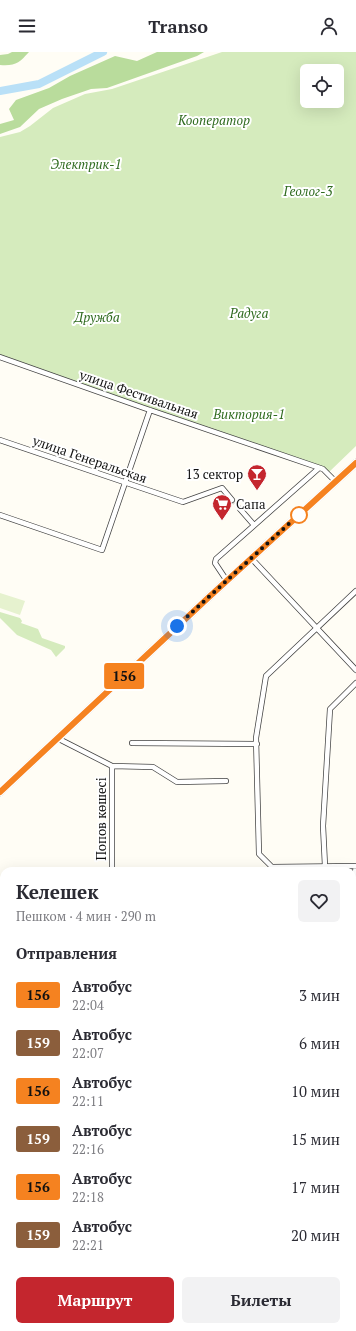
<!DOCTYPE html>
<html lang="ru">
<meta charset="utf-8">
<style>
body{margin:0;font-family:"PT Serif",serif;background:#f2f2f3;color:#2b2b33;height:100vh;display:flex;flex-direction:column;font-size:15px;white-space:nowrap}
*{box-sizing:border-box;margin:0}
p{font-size:13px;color:#7c7c81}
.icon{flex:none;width:22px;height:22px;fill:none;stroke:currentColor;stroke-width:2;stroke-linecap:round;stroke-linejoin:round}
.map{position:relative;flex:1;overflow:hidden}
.drawer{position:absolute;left:0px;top:815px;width:356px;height:464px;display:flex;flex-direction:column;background:#fff;border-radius:12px 12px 0 0;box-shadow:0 4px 16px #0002}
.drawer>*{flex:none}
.badge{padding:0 8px;border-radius:3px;font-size:14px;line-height:26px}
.fabs{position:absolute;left:300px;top:12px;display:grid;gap:8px}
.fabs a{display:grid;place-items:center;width:44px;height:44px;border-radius:6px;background:#fff;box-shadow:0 4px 16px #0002;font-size:20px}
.you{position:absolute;width:20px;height:20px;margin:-10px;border:3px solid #fff;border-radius:50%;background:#1a73e8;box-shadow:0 0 0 6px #1a73e833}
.map>.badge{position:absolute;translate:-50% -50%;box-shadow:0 0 0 2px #fff}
h2{padding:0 16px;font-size:15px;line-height:36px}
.round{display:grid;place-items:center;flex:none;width:42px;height:42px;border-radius:6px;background:#f2f2f3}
.head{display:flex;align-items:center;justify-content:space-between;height:68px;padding:0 16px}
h1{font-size:19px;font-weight:800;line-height:30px}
.action{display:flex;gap:8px;margin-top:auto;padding:8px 16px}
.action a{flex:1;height:46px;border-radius:6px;background:#c4262e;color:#fff;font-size:16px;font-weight:800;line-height:46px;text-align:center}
.action a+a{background:#f2f2f3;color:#2b2b33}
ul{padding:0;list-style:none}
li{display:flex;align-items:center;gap:12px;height:48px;padding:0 16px}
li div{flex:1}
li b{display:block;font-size:15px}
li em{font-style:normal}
li .badge{min-width:44px;font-weight:700;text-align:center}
header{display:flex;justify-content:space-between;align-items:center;height:52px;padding:0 16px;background:#fff;font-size:18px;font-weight:800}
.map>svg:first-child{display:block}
.green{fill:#d5ebbd;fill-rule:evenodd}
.forest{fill:#b9dc9c}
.pitch{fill:#e6f2cf}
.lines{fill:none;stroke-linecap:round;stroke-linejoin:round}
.river{stroke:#b9e0f7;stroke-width:8}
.street-tunnel{stroke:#dbdad3;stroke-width:4.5;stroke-dasharray:4.5 2;stroke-linecap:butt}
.street-casing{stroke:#444;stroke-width:6}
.secondary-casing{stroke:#333;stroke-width:8}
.highway-casing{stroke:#222;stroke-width:10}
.street{stroke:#fff;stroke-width:4.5}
.secondary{stroke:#fff6b0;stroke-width:6}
.highway{stroke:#f5a25d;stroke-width:8}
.line-casing{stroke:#fff;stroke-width:9}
.line{stroke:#f58220;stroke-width:6}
.walk{stroke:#111;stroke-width:4;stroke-dasharray:0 7.2}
.stop-dot{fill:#fff;stroke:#f58220;stroke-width:2}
.labels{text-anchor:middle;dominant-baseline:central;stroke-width:4;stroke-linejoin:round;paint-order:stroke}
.park-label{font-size:13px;font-style:italic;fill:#2f6b1f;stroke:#fff}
.street-label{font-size:13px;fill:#111;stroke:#fff}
.poi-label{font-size:13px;fill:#111;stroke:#fff;text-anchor:end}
</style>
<header><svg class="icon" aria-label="menu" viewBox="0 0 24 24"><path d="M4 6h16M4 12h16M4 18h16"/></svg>Transo<svg class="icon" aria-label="person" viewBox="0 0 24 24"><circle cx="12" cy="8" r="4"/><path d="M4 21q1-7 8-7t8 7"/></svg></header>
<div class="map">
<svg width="356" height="1279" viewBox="0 0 356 1279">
<rect width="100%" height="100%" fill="#fffdf5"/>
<path class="green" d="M222,0H356V394L328,421L323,417L0,303V85L20,80L30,74L53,56L85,42L112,37ZM307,19H337V49H307Z
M0,560L20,566L22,569L21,571L38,577L42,586L65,594V596L56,605L51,598L17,583L0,566Z
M0,1104H4V1209L0,1204Z
M352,1256L356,1258V1279H75L73,1275H352Z"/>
<path class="forest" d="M12,0H29C19,11 16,14 0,13V3L8,2Z
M157,0H204L197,4L107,36L91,37L62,47L39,57L20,75L0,82V72L14,68L9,57L16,48L49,36L70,24L115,4L137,9Z"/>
<path class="pitch" d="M0,541L25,549L20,563L0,556Z"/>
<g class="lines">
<path class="river" d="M0,39L39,32L103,0
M0,1216L4,1219
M27,1275L29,1279"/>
<path class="street-tunnel" d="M232,448L240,457"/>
<defs>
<path id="street" d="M0,305L144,356L323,417L335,429
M0,388L183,450L222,436L232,448
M240,457L254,473
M0,463L102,498L150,358
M252,507L356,618
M227,529L215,511L216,507L319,416
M356,539L266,624L256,686L259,802L272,815L356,814
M57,686L112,714L153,715L177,730L226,729
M132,691L257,692
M112,714V819
M325,814L323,774L330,657L356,631
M352,834L356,815
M352,877H356"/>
<path id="secondary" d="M0,740L209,545L356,411"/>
<path id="highway" d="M0,925H4
M352,934H356"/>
</defs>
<use href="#street" class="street-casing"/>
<use href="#secondary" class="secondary-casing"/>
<use href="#highway" class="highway-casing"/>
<use href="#street" class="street"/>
<use href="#secondary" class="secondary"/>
<use href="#highway" class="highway"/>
</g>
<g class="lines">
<defs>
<path id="line" d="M0,740L209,545L356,411"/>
</defs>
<use href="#line" class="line-casing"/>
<use href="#line" class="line"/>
<path class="walk" d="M177,574L304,458L299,463"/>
</g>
<defs>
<symbol id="bar-pin" viewBox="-11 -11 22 30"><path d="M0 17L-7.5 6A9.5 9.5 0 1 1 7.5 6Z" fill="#c4262e" stroke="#fff"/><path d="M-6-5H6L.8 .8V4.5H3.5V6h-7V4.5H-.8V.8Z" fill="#fff"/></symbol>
<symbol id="supermarket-pin" viewBox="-11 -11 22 30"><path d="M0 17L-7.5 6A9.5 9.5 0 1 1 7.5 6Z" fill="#c4262e" stroke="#fff"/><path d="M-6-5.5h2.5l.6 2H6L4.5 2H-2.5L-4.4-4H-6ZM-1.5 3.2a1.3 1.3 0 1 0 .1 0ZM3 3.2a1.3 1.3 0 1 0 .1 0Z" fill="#fff"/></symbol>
</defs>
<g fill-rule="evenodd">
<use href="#bar-pin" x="246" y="411" width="22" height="30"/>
<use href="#supermarket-pin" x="211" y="441" width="22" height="30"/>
</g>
<circle class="stop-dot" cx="299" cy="463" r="8"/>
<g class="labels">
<g class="park-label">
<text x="214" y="68">Кооператор</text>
<text x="86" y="112">Электрик-1</text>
<text x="308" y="139">Геолог-3</text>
<text x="249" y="261">Радуга</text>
<text x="97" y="265">Дружба</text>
<text x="249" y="362">Виктория-1</text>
</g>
<g class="street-label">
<text transform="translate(139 342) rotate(19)">улица Фестивальная</text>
<text transform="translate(90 407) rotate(19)">улица Генеральская</text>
<text transform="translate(101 767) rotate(-90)">Попов көшесі</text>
</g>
<g class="poi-label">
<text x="243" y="422">13 сектор</text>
<text x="236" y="452" text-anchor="start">Сапа</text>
</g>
</g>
</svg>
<div class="fabs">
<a><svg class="icon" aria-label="locate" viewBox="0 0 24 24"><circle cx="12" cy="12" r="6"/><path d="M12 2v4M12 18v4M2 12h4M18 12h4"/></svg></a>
</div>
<div class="you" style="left:177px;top:574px"></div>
<b class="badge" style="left:124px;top:624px;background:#f58220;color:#111">156</b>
<section class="drawer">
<div class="head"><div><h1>Келешек</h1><p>Пешком · 4 мин · 290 m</p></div><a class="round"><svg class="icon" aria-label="heart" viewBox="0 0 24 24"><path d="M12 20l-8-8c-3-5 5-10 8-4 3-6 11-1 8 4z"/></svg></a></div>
<h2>Отправления</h2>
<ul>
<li><span class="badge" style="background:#f58220;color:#111">156</span><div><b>Автобус</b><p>22:04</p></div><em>3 мин</em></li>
<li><span class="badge" style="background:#8b5e3c;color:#fff">159</span><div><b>Автобус</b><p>22:07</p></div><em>6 мин</em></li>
<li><span class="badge" style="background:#f58220;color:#111">156</span><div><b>Автобус</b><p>22:11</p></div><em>10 мин</em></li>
<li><span class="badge" style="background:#8b5e3c;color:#fff">159</span><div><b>Автобус</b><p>22:16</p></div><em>15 мин</em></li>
<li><span class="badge" style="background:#f58220;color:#111">156</span><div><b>Автобус</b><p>22:18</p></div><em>17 мин</em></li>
<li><span class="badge" style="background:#8b5e3c;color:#fff">159</span><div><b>Автобус</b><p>22:21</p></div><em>20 мин</em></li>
</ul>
<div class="action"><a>Маршрут</a><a>Билеты</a></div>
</section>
</div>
